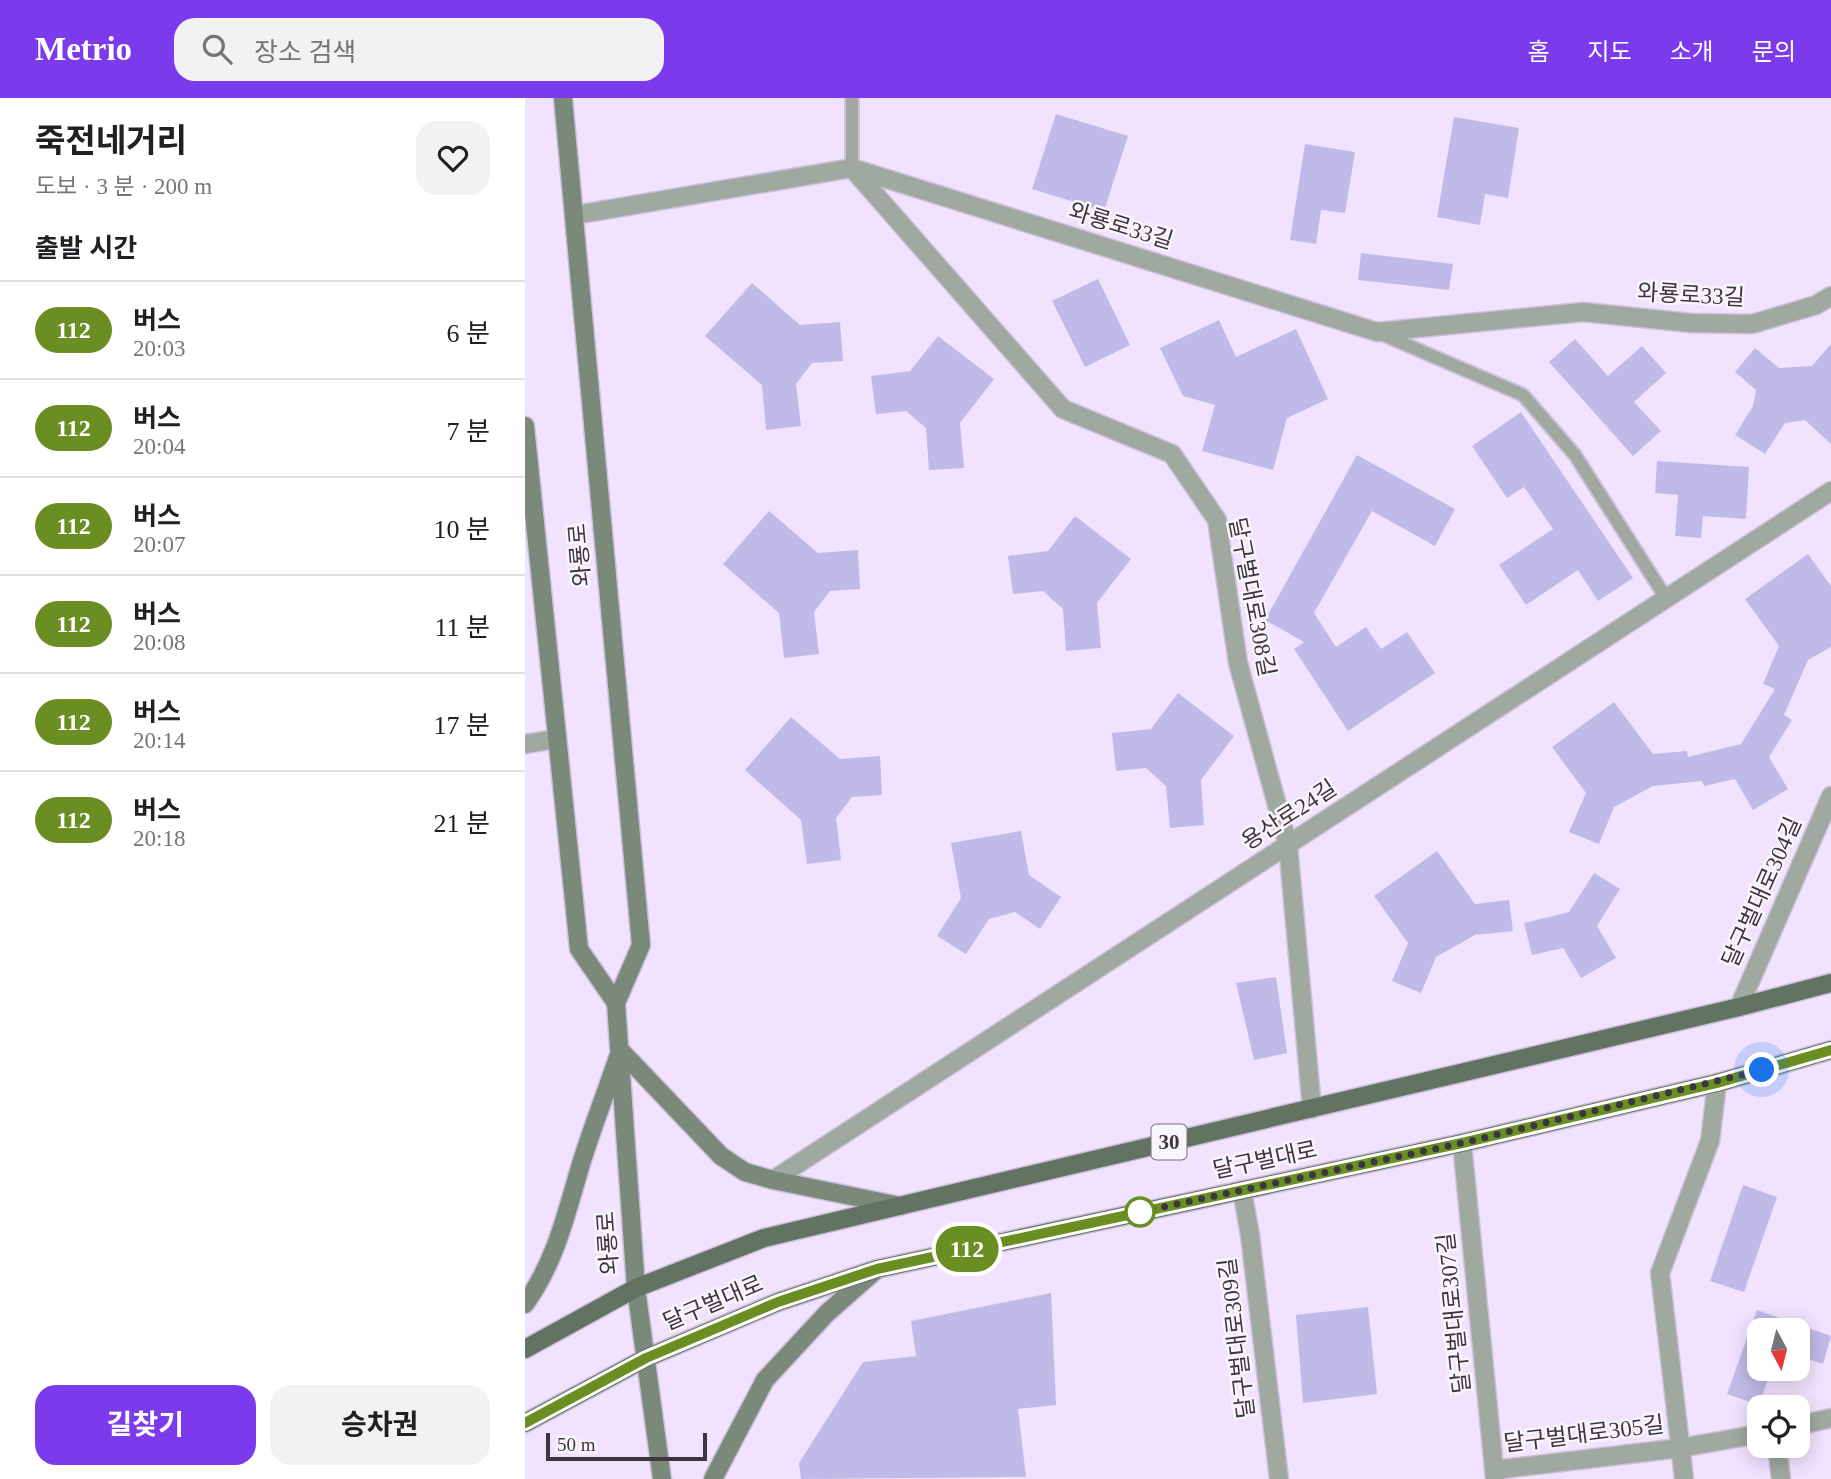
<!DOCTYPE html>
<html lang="ko">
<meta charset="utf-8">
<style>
body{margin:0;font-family:"Times New Roman","Noto Sans KR",serif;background:#f2f2f2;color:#202124;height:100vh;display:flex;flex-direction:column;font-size:26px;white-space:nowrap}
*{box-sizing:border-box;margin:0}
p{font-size:23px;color:#757577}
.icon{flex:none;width:38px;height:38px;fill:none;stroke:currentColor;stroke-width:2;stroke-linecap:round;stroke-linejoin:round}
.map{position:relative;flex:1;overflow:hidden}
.panel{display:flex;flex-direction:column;background:#fff;width:525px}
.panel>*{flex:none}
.badge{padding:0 14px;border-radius:23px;font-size:24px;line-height:46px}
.needle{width:46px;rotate:173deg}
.controls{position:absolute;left:1222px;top:1220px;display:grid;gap:14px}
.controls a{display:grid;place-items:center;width:63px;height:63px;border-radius:14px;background:#fff;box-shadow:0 4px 18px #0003;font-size:35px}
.scale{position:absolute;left:21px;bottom:18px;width:161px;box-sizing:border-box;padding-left:7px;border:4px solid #3c3641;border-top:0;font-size:19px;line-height:24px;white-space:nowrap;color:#3c3641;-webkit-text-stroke:5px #f8f5fb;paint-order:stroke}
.you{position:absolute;width:35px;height:35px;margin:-18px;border:5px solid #fff;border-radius:50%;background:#1a73e8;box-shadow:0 0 0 10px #1a73e833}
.map>.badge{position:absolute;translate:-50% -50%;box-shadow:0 0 0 4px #fff}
h2{padding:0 35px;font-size:26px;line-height:63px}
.round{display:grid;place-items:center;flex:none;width:74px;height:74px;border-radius:21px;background:#f2f2f2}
.summary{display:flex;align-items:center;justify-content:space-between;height:119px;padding:0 35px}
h1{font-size:33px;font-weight:700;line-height:52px}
.cta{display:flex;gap:14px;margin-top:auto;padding:14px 35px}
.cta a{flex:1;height:80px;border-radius:21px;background:#7c3aed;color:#fff;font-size:28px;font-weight:700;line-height:80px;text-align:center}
.cta a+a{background:#f2f2f2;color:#202124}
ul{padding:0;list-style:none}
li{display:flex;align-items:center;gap:21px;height:98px;padding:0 35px;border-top:2px solid #e0e0e0}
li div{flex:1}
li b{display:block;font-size:26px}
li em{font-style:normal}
li .badge{min-width:77px;font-weight:700;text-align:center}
header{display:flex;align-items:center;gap:42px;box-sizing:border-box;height:98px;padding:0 35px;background:#7c3aed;color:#fff}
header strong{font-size:33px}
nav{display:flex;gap:38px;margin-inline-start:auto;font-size:24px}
.search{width:490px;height:63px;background:#f2f2f2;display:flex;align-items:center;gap:18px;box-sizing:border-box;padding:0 24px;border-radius:21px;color:#757577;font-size:26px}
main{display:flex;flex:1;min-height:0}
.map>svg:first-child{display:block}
.building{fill:#c0bae8}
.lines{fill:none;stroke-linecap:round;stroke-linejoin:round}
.service-casing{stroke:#cdc0d9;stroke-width:16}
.minor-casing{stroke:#cdc0d9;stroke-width:21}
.tertiary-casing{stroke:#cdc0d9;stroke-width:21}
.secondary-casing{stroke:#cdc0d9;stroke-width:21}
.primary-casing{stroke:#cdc0d9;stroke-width:21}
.service{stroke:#9fa99f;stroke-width:12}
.minor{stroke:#9fa99f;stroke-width:18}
.tertiary{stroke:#9fa99f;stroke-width:18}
.secondary{stroke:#7b897b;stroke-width:18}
.primary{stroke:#627361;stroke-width:18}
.line-casing{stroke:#fff;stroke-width:16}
.line{stroke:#6b8e23;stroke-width:10}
.walk{stroke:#3c3641;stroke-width:7;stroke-dasharray:0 12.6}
.stop-dot{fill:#fff;stroke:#6b8e23;stroke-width:3.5}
.labels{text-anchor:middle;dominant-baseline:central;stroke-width:5;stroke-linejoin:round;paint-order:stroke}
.shield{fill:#f8f5fb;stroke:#746f79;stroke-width:2}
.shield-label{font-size:21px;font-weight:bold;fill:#3c3641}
.street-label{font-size:23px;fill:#3c3641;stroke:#f8f5fb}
</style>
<header>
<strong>Metrio</strong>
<div class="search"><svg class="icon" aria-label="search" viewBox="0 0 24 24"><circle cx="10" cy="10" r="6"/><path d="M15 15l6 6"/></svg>장소 검색</div>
<nav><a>홈</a><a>지도</a><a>소개</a><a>문의</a></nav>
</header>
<main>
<section class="panel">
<div class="summary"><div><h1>죽전네거리</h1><p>도보 · 3 분 · 200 m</p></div><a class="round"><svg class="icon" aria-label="heart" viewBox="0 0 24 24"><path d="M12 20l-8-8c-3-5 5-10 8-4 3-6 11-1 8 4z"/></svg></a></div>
<h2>출발 시간</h2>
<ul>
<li><span class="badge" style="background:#6b8e23;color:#fff">112</span><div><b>버스</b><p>20:03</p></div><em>6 분</em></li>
<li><span class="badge" style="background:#6b8e23;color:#fff">112</span><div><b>버스</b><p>20:04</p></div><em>7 분</em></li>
<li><span class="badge" style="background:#6b8e23;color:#fff">112</span><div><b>버스</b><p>20:07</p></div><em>10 분</em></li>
<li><span class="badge" style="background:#6b8e23;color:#fff">112</span><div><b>버스</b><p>20:08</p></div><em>11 분</em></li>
<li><span class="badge" style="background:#6b8e23;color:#fff">112</span><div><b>버스</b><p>20:14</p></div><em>17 분</em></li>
<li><span class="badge" style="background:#6b8e23;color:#fff">112</span><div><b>버스</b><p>20:18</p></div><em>21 분</em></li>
</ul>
<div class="cta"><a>길찾기</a><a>승차권</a></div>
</section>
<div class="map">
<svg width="1306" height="1381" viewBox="0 0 1306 1381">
<rect width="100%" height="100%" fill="#f1e3ff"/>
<path class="building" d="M531,16L603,38L579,113L507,91Z
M929,19L994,30L983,100L960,96L955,127L912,119Z
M780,46L830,54L820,115L796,112L791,146L765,142Z
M836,155L928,166L924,192L833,182Z
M573,181L605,247L560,269L527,203Z
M227,185L275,227L315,224L318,263L287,265L271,286L276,328L241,332L237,287L180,238Z
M694,222L711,259L771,231L803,301L762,320L748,372L677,353L690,307L658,298L635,250Z
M413,238L469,281L435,325L439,370L404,372L401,330L381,313L351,316L346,278L385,273Z
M1050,241L1083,278L1117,248L1141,275L1109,304L1136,333L1108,358L1024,264Z
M1306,246V346L1280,322L1260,325L1240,356L1210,337L1228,308L1231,292L1210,274L1230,250L1254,270L1287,268Z
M996,314L1108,480L1073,503L1053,472L1001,507L974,467L1028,431L999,389L982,400L947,348Z
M832,357L930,411L910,448L847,413L789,515L811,549L841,529L856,551L882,534L910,575L823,633L769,551L779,544L740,522Z
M1132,363L1224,369L1221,421L1178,418L1176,440L1150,438L1153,397L1130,395Z
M244,413L293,455L333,452L335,491L305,493L289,514L294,556L259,560L254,515L198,466Z
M550,418L606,461L572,505L576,550L541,553L538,511L518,493L488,496L483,458L523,453Z
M1283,456L1306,488V549L1283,562L1259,617L1267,622L1244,659L1263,691L1228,712L1210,681L1179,688L1177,683L1128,688L1089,709L1074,746L1044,734L1061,695L1027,649L1089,604L1128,656L1162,653L1163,659L1216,646L1250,591L1238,586L1254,548L1220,501Z
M653,595L709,638L676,682L679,727L645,730L641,688L621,670L591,673L587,635L626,631Z
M266,619L315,661L355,658L357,697L327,699L311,720L316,762L282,766L276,722L220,672Z
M496,733L504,777L536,799L515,831L490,814L464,821L441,856L412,838L436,800L426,745Z
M912,753L950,806L984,802L988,833L950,837L911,859L896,895L867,883L883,845L849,798Z
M1069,775L1095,791L1072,828L1091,860L1056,880L1038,850L1007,857L999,825L1044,814Z
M751,879L762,955L729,962L711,885Z
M1218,1087L1252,1099L1219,1194L1185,1183Z
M526,1195L531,1307L493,1311L501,1379L276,1381L274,1365L338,1264L391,1258L386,1223Z
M843,1209L852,1296L778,1305L771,1217Z
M1232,1212L1306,1238L1298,1266L1272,1257V1232H1234V1270H1247L1234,1307L1202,1296Z"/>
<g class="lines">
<defs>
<path id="service" d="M327,70V0
M854,235L998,297L1050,357L1141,500"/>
<path id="minor" d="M327,70L538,311L647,356L692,422L713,565L763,747L787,1011
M50,117L327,70L852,234L1058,214L1166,225L1227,226L1291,207L1306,198
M0,646L31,641
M1214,909L1306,698
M937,1045L970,1381
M717,1092L725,1137L754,1381
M1272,1328L1306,1320
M1252,1348L1256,1381
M969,1372L1155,1350L1234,1336
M1159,1381L1135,1175L1185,1043L1192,985"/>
<path id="tertiary" d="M248,1082L1306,393"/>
<path id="secondary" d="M38,0L116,847L91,905
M0,328L54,851L91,905L111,1190L137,1381
M95,952L196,1058L220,1074L248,1082L375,1108
M0,1206C31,1163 41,1116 56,1066C67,1030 81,995 93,959
M188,1381L240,1282L302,1215L352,1171"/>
<path id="primary" d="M0,1251L111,1190L239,1140L1214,909L1306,885
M0,1325L121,1260L253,1204L352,1171L937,1045L1192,985L1306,952"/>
</defs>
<use href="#service" class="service-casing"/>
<use href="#minor" class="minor-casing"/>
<use href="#tertiary" class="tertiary-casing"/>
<use href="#secondary" class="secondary-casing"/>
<use href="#primary" class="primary-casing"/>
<use href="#service" class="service"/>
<use href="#minor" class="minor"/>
<use href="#tertiary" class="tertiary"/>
<use href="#secondary" class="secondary"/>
<use href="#primary" class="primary"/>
</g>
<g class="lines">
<defs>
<path id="line" d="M0,1325L121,1260L253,1204L352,1171L937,1045L1192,985L1306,952"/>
</defs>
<use href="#line" class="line-casing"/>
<use href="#line" class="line"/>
<path class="walk" d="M615,1114L937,1045L1237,972"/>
</g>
<circle class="stop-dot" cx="615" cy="1114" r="14"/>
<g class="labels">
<rect class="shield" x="626.5" y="1026.5" width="35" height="35" rx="5"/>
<g class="shield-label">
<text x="644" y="1044">30</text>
</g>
<g class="street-label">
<text transform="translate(596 128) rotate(17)">와룡로33길</text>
<text transform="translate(1166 197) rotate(3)">와룡로33길</text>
<text transform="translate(55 457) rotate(-95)">와룡로</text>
<text transform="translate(727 499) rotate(79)">달구벌대로308길</text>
<text transform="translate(764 717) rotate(-33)">용산로24길</text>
<text transform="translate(1237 794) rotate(-66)">달구벌대로304길</text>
<text transform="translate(740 1062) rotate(-12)">달구벌대로</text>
<text transform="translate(83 1145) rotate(-94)">와룡로</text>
<text transform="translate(188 1205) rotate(-23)">달구벌대로</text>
<text transform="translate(929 1215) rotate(-96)">달구벌대로307길</text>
<text transform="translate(712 1240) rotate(-97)">달구벌대로309길</text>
<text transform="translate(1059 1336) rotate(-7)">달구벌대로305길</text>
</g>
</g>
</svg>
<div class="controls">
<a><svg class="needle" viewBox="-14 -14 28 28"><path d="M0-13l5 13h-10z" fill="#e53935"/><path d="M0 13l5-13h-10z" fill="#757577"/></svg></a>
<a><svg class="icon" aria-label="locate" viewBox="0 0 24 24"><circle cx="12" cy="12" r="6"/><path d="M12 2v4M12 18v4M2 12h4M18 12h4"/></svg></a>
</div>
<div class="scale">50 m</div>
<div class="you" style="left:1237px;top:972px"></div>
<b class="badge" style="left:442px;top:1151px;background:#6b8e23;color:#fff">112</b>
</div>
</main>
